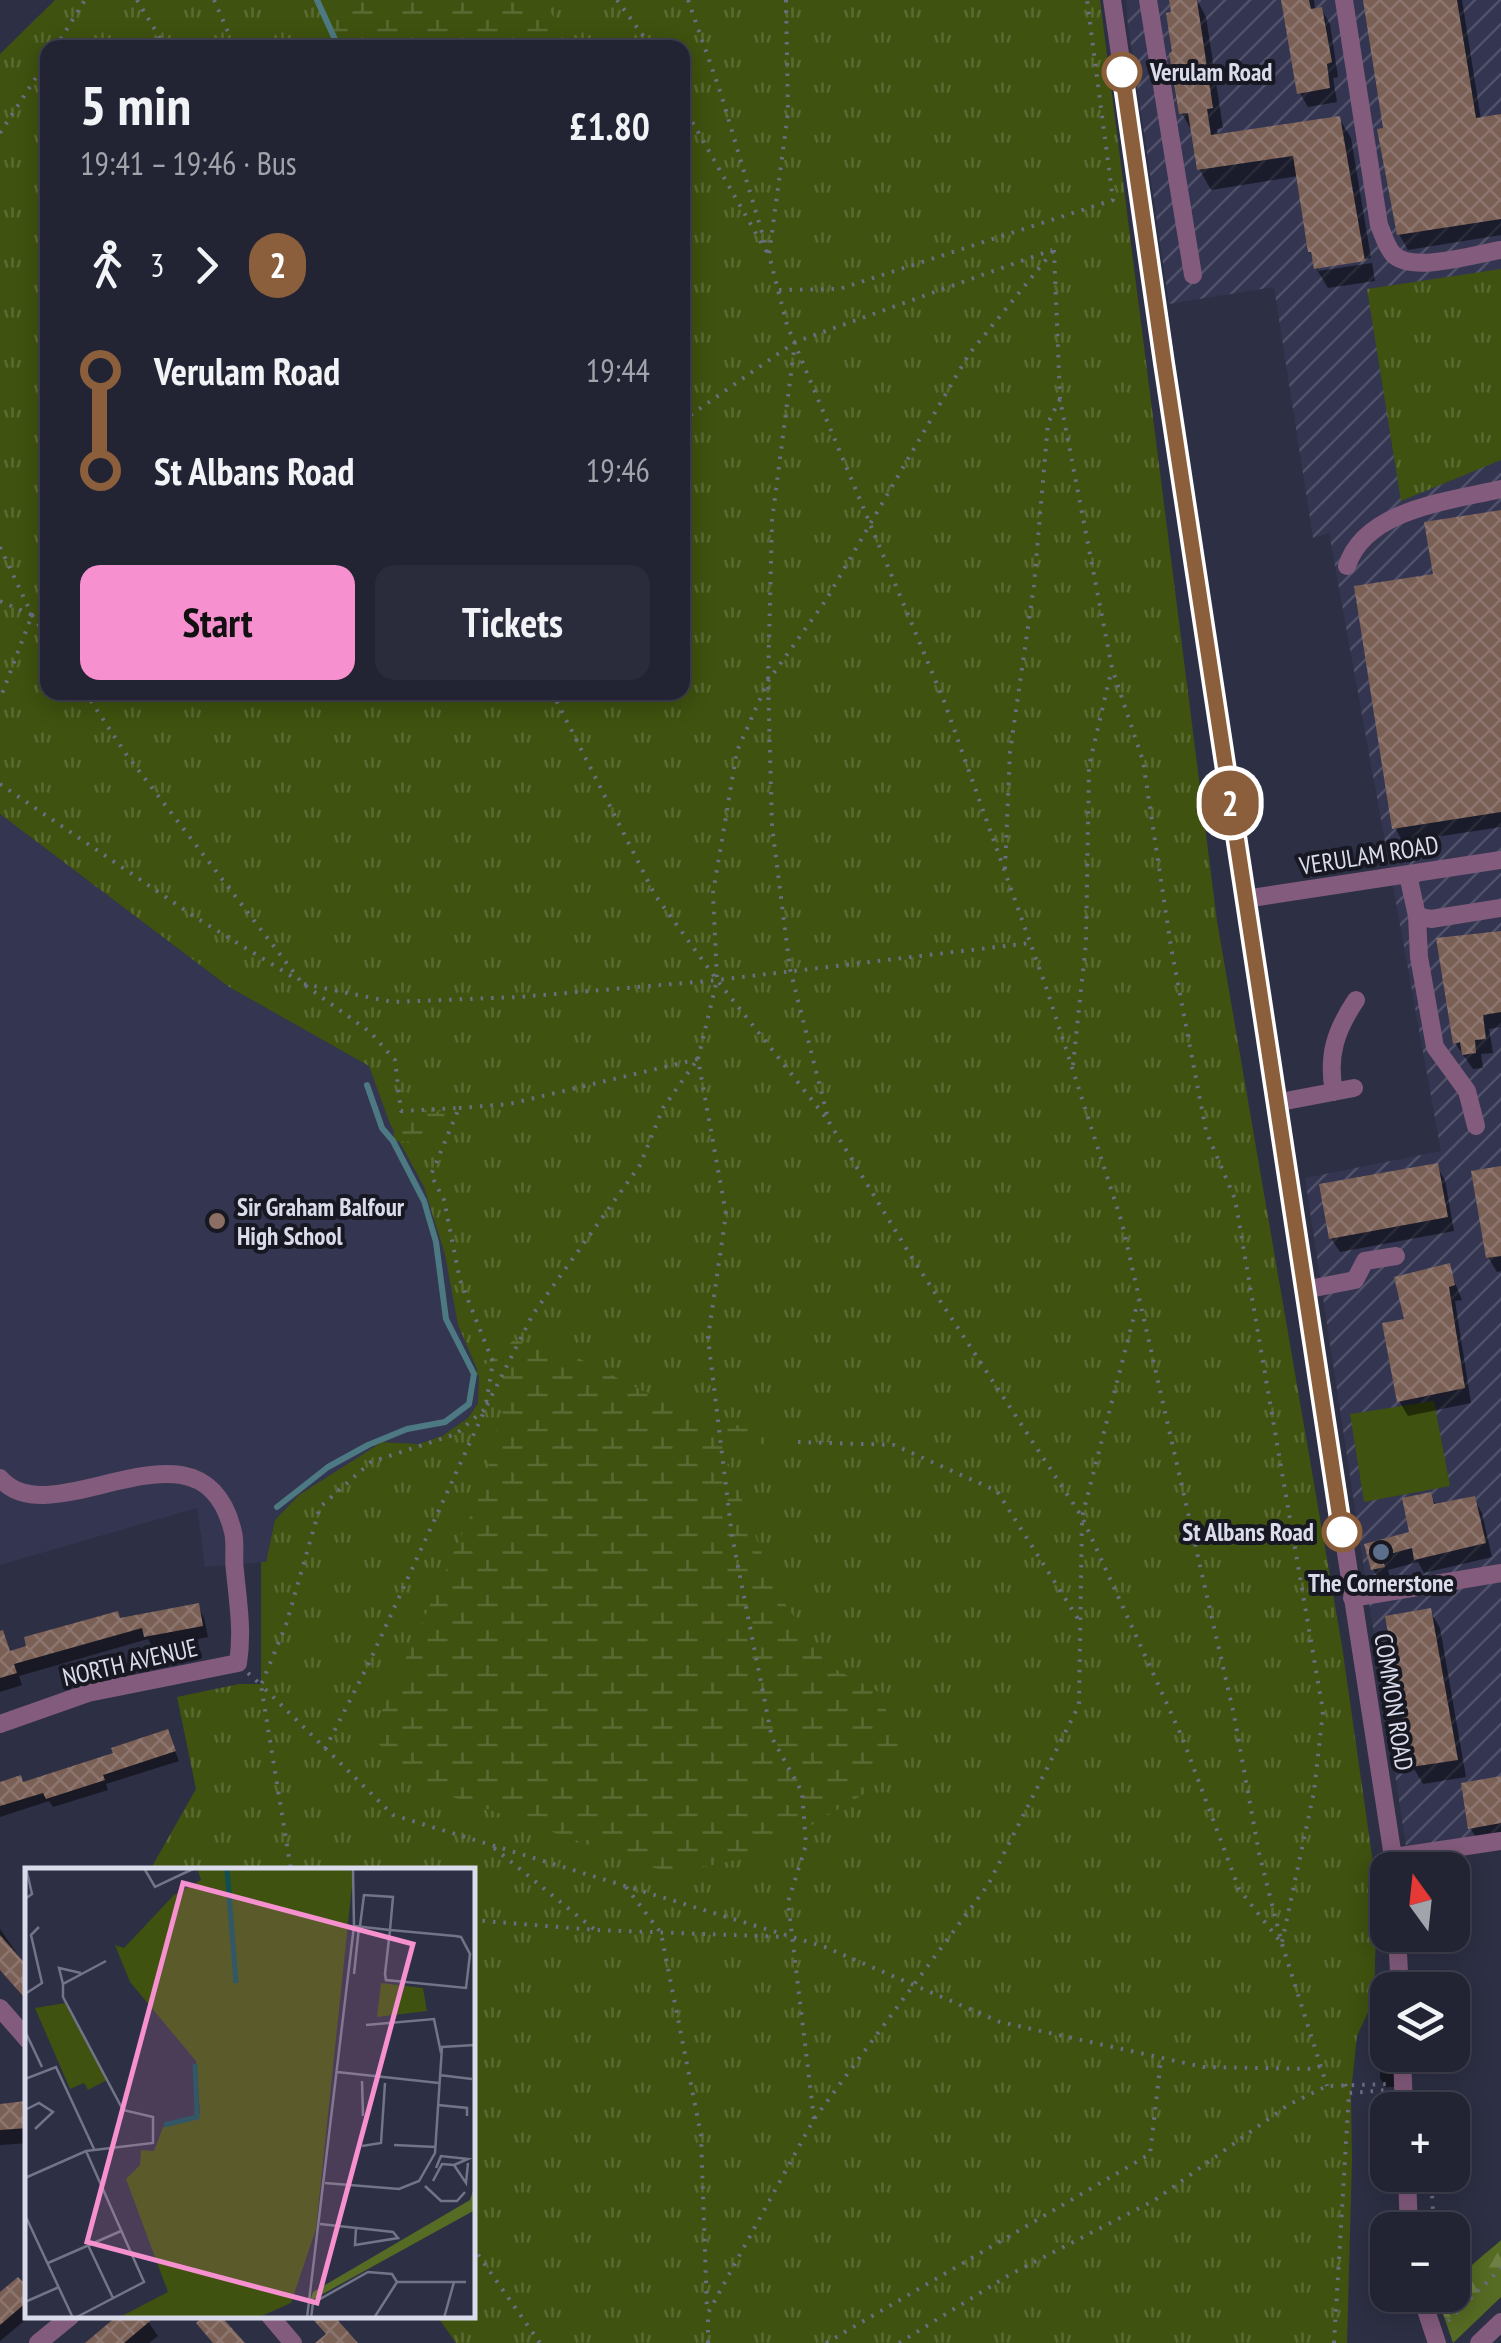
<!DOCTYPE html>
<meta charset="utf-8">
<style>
body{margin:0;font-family:"PT Sans Narrow",sans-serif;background:#2a2b3b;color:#f1f3f6;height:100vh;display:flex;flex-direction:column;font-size:38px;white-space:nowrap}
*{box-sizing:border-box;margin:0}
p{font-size:32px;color:#a2a4ac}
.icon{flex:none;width:55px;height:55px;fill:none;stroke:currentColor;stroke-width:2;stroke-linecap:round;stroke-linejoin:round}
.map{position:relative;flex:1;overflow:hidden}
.details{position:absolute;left:40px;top:40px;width:650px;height:660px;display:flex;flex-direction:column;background:#222333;border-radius:20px;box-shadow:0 5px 25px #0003,0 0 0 2px #3f404e}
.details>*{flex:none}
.badge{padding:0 20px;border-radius:32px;font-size:35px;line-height:65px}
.needle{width:65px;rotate:345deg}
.tools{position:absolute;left:1370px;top:1852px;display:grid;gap:20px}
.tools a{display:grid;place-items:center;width:100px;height:100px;border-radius:20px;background:#222333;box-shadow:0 5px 25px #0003,0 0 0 2px #3f404e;font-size:50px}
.map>.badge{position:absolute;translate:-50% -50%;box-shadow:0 0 0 5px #fff}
.legs{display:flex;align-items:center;gap:15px;height:110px;padding:0 40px;font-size:32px}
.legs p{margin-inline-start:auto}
.overview{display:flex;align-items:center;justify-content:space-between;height:170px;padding:0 40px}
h1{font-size:55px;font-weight:700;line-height:75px}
.primary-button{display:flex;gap:20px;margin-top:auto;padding:20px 40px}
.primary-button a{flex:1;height:115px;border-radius:20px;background:#f690cf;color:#111;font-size:40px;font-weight:700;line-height:115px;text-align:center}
.primary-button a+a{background:#2a2b3b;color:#f1f3f6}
ul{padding:0 40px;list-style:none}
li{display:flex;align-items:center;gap:35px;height:100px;font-size:38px}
li i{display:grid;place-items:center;width:15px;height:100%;margin:0 12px;background:currentColor}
li i::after{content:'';width:25px;height:25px;margin:-12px;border:8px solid;border-radius:50%;background:#222333}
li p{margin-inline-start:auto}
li:first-child i{background:linear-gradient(#0000 50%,currentColor 0)}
li:last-child i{background:linear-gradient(currentColor 50%,#0000 0)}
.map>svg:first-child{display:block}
.built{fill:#333551}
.industrial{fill:url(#industrial-furrows)}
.grass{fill:url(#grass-tufts);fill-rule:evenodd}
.forest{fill:url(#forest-firs)}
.wetland{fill:url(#wetland-marsh)}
.pitch{fill:#3f520f}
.shadow{fill:#0007}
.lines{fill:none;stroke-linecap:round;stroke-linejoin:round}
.stream{stroke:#4d7982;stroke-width:6}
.building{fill:url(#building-cross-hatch)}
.path{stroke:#6b6d80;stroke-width:4;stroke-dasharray:2.5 8;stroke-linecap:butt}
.minor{stroke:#835b7d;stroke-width:18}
.line-1-casing{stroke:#fff;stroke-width:22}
.line-1{stroke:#8b5e3c;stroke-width:15}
.stop-1-dot{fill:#fff;stroke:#8b5e3c;stroke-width:5}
.education-dot{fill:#8d6e63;stroke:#171822;stroke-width:4}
.service-dot{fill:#5c6f8a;stroke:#171822;stroke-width:4}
.labels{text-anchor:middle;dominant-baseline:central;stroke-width:8;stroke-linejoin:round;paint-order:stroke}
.stop-label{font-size:25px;font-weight:bold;fill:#dadceb;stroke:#171822;text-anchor:start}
.street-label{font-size:25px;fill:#dadceb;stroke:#171822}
.poi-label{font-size:25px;font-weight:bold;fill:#dadceb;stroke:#171822;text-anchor:start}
.inset-river{fill:none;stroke:#104e55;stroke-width:5}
.inset-road{fill:none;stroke:#727487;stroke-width:2.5}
.view{fill:#f690cf;fill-opacity:0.15;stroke:#f690cf;stroke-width:5}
.inset-edge{fill:none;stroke:#dadceb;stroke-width:5}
</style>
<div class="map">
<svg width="1501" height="2343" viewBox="0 0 1501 2343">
<defs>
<pattern id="industrial-furrows" width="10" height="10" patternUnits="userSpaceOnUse" patternTransform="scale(2.5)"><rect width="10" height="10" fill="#333551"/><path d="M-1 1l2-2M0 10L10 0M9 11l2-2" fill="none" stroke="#50526a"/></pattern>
<pattern id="grass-tufts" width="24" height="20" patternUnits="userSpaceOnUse" patternTransform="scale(2.5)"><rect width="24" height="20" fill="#3f520f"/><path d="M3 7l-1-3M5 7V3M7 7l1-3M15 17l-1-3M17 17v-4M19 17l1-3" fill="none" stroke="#5a6a32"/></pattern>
<pattern id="forest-firs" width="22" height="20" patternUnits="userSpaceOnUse" patternTransform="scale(2.5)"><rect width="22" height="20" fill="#566b23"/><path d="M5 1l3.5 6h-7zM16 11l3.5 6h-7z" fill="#6e8043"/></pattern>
<pattern id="wetland-marsh" width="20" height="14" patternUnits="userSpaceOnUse" patternTransform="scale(2.5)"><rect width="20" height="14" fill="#3f520f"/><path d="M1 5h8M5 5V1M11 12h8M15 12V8" fill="none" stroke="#5a6a32"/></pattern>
<pattern id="building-cross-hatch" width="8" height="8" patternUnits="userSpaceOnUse" patternTransform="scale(2.5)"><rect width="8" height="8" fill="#7a5f55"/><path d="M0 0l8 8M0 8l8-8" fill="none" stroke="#8c756e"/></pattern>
</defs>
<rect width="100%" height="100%" fill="#2d2f44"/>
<path class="built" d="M0,814L229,987L369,1066L390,1124L424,1187L445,1255L458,1325L479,1374L478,1403L468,1418L442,1436L419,1444L382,1442L299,1495L275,1520L266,1562L205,1567L197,1508L0,1565Z"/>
<path class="industrial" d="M1127,0H1501V1845L1408,1860L1305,1178L1441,1151L1329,533L1313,538L1274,287L1169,304L1127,17Z"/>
<path class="grass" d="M55,0H1100L1217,921L1342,1646L1377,1891L1374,1999L1357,2036L1351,2092L1352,2160L1347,2343H456L437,2316H472V1870H150L196,1789L177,1697L239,1684H261V1562H266L275,1520L299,1495L382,1442L419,1444L442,1436L468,1418L478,1403L479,1374L458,1325L445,1255L424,1187L390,1124L369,1066L229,987L0,814V54ZM48,48H682V692H48Z
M1501,269V460L1401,501L1367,289Z"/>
<path class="forest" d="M1501,2240V2297L1453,2343L1440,2305L1448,2295H1452C1456,2274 1486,2254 1501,2240Z"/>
<path class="wetland" d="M317,0H542L574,47H339Z
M445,1111L443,1125L417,1142L393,1141L394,1129L416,1113Z
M514,1340L568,1353L698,1419L774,1431L781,1441L774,1446L718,1435L775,1589L827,1665L879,1692L899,1744L867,1792L763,1854L672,1874L413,1783L371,1735L483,1488L508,1383L474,1374Z"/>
<path class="pitch" d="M1434,1401L1450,1486L1364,1502L1350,1414Z"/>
<path class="shadow" d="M1197,0L1206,17L1223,128L1217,129L1218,136L1339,118L1351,138L1371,258L1318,266V271L1372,263L1375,281L1328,288L1316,268L1310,252L1298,176L1211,190L1200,170L1194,135L1182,113Z
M1284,0H1314L1315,11L1321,9L1330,24L1338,77L1333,78L1337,102L1308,107L1300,93Z
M1366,0H1462L1481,120L1501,117V235L1408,250L1399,234Z
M1501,513V827L1403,842L1395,828L1435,576Z
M1501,932V1027L1489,1029L1493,1053L1481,1054L1483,1068L1473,1069L1455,1043Z
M1436,1165L1445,1180L1454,1231L1340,1252L1331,1238Z
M1501,1169V1271L1497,1272L1488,1257Z
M1448,1266L1462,1300L1455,1301L1471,1403L1408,1416L1399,1401L1408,1321Z
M1430,1495L1437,1506L1474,1499L1482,1513L1492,1557L1424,1573L1418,1562L1388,1570L1391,1581L1381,1583L1373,1569L1367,1546L1412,1534Z
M198,1606L204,1618L208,1637L153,1648L148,1639L19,1676L22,1685L0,1692V1657L121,1620Z
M1430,1611L1440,1628L1466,1777L1423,1784L1413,1767Z
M167,1732L179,1761L106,1784L108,1790L53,1807L49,1801L0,1817V1785H24L116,1755Z
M1501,1779V1839L1479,1842L1470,1828Z
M0,1929L28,1970V2004L1,1969Z
M1380,2040H1388V2055H1396L1394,2087H1385L1380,2078Z
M25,2104L28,2143L0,2145V2106Z
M28,2282L30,2316L0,2341V2296Z
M121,2316H144L158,2336L149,2343H89Z"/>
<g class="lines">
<path class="stream" d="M317,0L339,48
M277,1507L328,1467L368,1445L407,1429L445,1422L469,1404L474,1374L446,1319L436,1242L424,1201L393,1141L382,1128L367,1085"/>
</g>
<path class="building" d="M1169,0H1197L1213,108L1207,109L1211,135L1340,116L1365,261L1314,269L1311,252H1308L1293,156L1197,170L1188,113L1179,114L1169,53L1172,52L1166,13L1171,12Z
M1281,0H1309L1311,9L1322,7L1332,62L1327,64L1330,88L1297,94Z
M1363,0H1457L1476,118L1501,114V219L1397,235L1377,129L1383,128Z
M1501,510V812L1392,829L1354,586L1433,574L1424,522Z
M1501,931V1012L1483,1015L1486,1039L1475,1040L1476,1053L1462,1055L1460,1042L1453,1044L1436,938Z
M1438,1163L1448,1217L1329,1239L1319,1184Z
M1501,1166V1256L1486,1258L1471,1171Z
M1450,1263L1455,1285L1449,1287L1465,1388L1397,1402L1382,1323L1404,1319L1394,1277Z
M1431,1492L1434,1504L1475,1496L1486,1543L1414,1560L1412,1548L1382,1556L1385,1567L1371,1570L1364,1544L1409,1532L1402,1498Z
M199,1603L203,1626L144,1637L142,1628L14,1664L17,1673L0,1678V1631L3,1630L10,1651L26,1646L24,1637L118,1611L120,1618Z
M1431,1608L1458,1760L1411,1767L1385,1616Z
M168,1729L176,1751L103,1775L105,1780L46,1799L43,1793L0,1806V1782L21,1775L23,1782L113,1753L111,1748Z
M1501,1776V1823L1468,1829L1461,1783Z
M0,1935L28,1967V2002L0,1970Z
M26,2101L28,2128L0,2130V2104Z
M18,2277L28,2287V2301L0,2325V2292Z
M117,2316H156L124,2343H85Z
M204,2316H221L245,2343H213L196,2323Z
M310,2316H334L358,2343H315L326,2334Z"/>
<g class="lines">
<path class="path" d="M137,0L166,48
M214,0L235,48
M617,0L652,48
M688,0L721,94L768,253
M786,0L788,113L769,255L787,325L944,701L1046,987L1122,1223L1234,1715L1259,1853L1282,1944L1327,2086
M55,48L85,0
M682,104L766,251
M0,133L48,59
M1054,250L1060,399L1112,668L1143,761L1171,947L1206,1131L1235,1199L1323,1711L1314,1792L1282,1942
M779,290L839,289L1113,200L1087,0
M795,342L772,521L768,681L772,826L790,969L829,1122L914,1261L1082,1517L1182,1737L1239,1889L1279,1940
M682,421L795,342L1052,250
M0,547L32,615L48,613
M0,601L32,615L0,699
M32,615L48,638
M85,692L126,754L302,983L370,1032L395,1060L401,1111L459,1108L431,1175L444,1200L460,1280L493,1362L485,1409L456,1434L371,1462L320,1507L286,1625L261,1685L393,1815L825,1947L1000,2022L1203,2067L1315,2069L1320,2066
M552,692L655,895L717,980L827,1119
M0,784L195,917L296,979
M1005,869L1010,752L1034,585L1048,423L1060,399
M304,984L392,1002L519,997L709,981L1030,943
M1073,1065L1086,943L1089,766L1111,672
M459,1108L509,1104L698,1059
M487,1405L533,1314L640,1165L663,1108L697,1060
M798,1442L894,1445L997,1491L1080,1622
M248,1673L261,1685L291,1870
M325,1749L368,1665L483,1414
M494,1848L595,1930
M626,1887L661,1933L701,2135L707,2311
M472,1920L595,1930L787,1937
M1345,2084L1349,2093L1388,2090
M814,2119L788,1902L806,1845L802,1792L772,1738L732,1536L708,1338L726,1214L698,1059L717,980L713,893L737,751L768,681L826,600L969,354L1054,250
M1431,2175L1434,2230
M472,2246L540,2343
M1448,2321L1501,2268
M708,2343V2313L814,2119L988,1885L1079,1705L1082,1517L1138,1301
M826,2343L1150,2154L1161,2060
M899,2343L1009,2275L1155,2200L1288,2105L1327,2086L1387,2084
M1334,2343L1349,2093"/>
<path class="minor" d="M1112,0L1245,899L1395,1870
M1148,0L1193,275
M1344,0L1379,225C1383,234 1386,246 1393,254C1411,274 1475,254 1501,250
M1347,566C1365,509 1450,501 1501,489
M1408,875L1417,916L1431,919L1501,908
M1245,899L1501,860
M1417,916L1419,957L1435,1047L1467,1091L1476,1126
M1334,1092C1327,1055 1336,1030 1356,1000
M1275,1103L1354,1088
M1304,1290L1355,1280L1365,1261L1396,1256
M0,1478C52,1540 202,1402 233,1532C236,1544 233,1559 235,1571C238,1603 243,1631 238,1663L88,1693L0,1724
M1352,1598L1501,1573
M1394,1857L1501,1841
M1397,1935L1400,1990
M0,2008L28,2040
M1402,2055L1404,2110
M1407,2175L1409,2230
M1421,2295L1437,2343
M270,2316L293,2343
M38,2343L71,2316
M1479,2343L1501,2322"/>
</g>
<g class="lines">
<defs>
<path id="line-1" d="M1122,72L1164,363L1342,1532"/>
</defs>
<use href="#line-1" class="line-1-casing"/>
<use href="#line-1" class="line-1"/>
</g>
<g class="stop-1-dot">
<circle cx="1122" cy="72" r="18"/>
<circle cx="1342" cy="1532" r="18"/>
</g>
<circle class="education-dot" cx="217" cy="1221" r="10"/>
<circle class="service-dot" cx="1381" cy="1552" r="10"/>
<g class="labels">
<g class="stop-label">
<text x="1150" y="72">Verulam Road</text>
<text x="1314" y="1532" text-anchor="end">St Albans Road</text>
</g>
<g class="street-label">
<text transform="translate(1369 855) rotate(-9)">VERULAM ROAD</text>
<text transform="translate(130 1662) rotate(-13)">NORTH AVENUE</text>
<text transform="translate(1394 1702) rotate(81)">COMMON ROAD</text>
</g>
<g class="poi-label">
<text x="237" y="1207">Sir Graham Balfour<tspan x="237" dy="29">High School</tspan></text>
<text x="1381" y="1583" text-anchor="middle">The Cornerstone</text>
</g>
</g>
<g transform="translate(25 1868)">
<rect width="450" height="450" fill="#2d2f44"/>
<path d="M172,0H325L328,8L291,361L266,435L232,450H93L143,424L101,311L115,297L116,282L129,283L138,259L175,245L171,193L105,114L90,77L99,80L149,27L176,12ZM356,115L398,120L402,143L352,149ZM40,135L82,212L63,222L59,215L45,221L10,140Z" fill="#3f520f"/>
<path d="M450,316V342L285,433L288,424L445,332Z" fill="#566b23"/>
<path d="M202,0H228L251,79L245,101L230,108L222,124L207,104L211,52ZM182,241L218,266L209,265L212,290L223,310L217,325L184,329L144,296Z" fill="#3f520f"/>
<path d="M42,145L62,183L40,194L21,156Z" fill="#3f520f"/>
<path class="inset-river" d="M202,0L211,115M139,257L172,249L170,196"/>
<path class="inset-road" d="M119,0L130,19L170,0M0,31L7,26L1,0M329,58L365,62L430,68L436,69L445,86L441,120L361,112L360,106L365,62L368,29L339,27L335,58M329,106L334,59M38,116L34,100L56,105M0,126L17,115L6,67L14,59M341,157L409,151L416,185M0,163L17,199M312,204L414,215M414,207L447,211M0,211L31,199L69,281M337,213L338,248M413,237L442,240V248M0,242L14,235L28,244L10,261M369,277L411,279M337,278L356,275L360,215M411,300L416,288L443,291L429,297M0,310L61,283L128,275V249L98,242L38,129V116L81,93M408,313L417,296L429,297L441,315L443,295M300,315L374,321L394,313L410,285L417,179L450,177M400,318L416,333H432L440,324M0,347L48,450M295,356L368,364L373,370L330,377L331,360M63,377L88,430M23,395L96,363M0,434L34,419M50,450L119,414L61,283M282,450L329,58L328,0M286,450L288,435L343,404L367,406L372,414M349,450L372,414H441M419,450L429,414"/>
<path class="view" d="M158,15L388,76L292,435L62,374Z"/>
<rect width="450" height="450" class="inset-edge"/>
</g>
</svg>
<div class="tools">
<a><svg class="needle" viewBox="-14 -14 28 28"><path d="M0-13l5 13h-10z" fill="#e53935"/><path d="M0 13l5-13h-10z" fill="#a2a4ac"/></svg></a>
<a><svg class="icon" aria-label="layers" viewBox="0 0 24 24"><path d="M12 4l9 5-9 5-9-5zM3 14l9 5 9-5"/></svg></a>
<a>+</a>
<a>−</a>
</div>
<b class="badge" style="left:1230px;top:803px;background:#8b5e3c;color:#fff">2</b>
<section class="details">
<div class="overview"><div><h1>5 min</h1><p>19:41 – 19:46 · Bus</p></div><b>£1.80</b></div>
<div class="legs"><svg class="icon" aria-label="walk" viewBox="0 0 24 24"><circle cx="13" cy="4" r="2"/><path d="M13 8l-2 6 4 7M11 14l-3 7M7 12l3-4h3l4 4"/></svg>3<svg class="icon" aria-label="forward" viewBox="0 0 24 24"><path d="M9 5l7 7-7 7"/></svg><b class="badge" style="background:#8b5e3c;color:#fff">2</b></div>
<ul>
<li><i style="color:#8b5e3c"></i><b>Verulam Road</b><p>19:44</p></li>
<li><i style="color:#8b5e3c"></i><b>St Albans Road</b><p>19:46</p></li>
</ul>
<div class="primary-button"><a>Start</a><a>Tickets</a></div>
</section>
</div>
